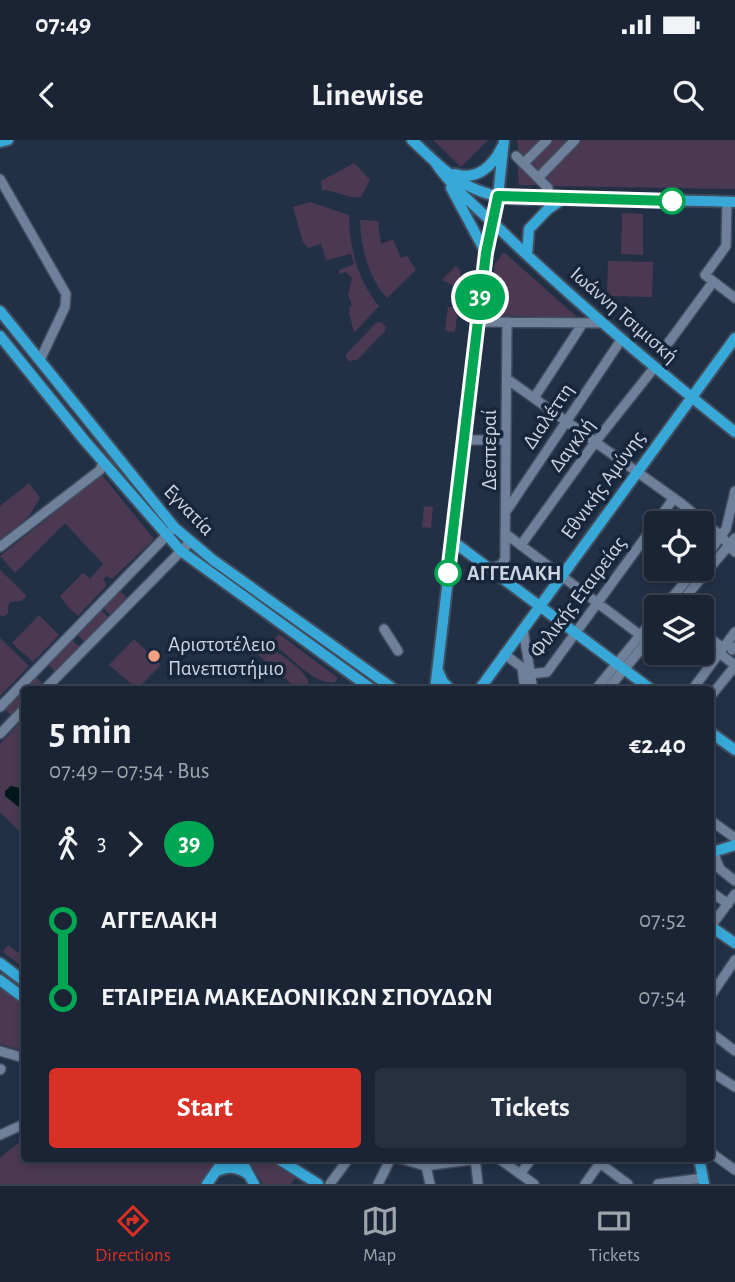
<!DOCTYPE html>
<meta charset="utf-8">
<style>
body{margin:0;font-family:"Alegreya Sans",sans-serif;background:#273040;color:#f1f3f6;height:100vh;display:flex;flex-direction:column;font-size:26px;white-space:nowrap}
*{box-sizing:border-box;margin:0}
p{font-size:23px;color:#9fa4ac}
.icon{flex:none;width:38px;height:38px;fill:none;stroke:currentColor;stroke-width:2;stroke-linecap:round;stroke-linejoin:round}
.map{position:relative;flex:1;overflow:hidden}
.details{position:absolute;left:21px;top:546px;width:693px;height:476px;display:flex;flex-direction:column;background:#1a2434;border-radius:7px;box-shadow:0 4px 10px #0003,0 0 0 2px #38414f}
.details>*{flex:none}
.badge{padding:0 14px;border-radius:23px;font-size:24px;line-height:46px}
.tools{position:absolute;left:644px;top:371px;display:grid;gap:14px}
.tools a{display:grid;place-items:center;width:70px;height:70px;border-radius:7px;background:#1a2434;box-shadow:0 4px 10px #0003,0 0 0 2px #38414f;font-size:35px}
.map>.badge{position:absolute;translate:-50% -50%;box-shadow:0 0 0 4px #fff}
.legs{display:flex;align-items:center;gap:10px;height:77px;padding:0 28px;font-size:23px}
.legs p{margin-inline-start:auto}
.head{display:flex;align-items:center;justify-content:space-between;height:119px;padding:0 28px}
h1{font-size:38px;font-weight:700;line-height:52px}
.action{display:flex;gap:14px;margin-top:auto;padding:14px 28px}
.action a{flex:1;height:80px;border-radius:7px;background:#d93025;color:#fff;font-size:28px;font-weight:700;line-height:80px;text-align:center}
.action a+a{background:#273040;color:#f1f3f6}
ul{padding:0 28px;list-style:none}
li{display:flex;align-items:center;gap:24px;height:77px;font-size:26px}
li i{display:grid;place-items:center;width:10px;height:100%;margin:0 9px;background:currentColor}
li i::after{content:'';width:18px;height:18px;margin:-9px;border:5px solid;border-radius:50%;background:#1a2434}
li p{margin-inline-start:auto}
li:first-child i{background:linear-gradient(#0000 50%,currentColor 0)}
li:last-child i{background:linear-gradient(currentColor 50%,#0000 0)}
.status{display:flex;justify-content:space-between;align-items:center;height:49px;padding:0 35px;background:#1a2434;direction:ltr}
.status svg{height:19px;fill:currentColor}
header{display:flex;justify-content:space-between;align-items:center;height:91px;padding:0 28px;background:#1a2434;font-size:32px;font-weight:700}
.tab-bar{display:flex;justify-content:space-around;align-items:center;height:98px;border-top:2px solid #38414f;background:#1a2434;font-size:19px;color:#9fa4ac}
.tab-bar a{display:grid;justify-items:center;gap:4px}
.tab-bar .active{color:#d93025}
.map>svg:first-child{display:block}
.green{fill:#4b3953}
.water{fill:#02191b}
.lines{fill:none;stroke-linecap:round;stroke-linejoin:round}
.minor-casing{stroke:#414d5f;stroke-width:12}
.major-casing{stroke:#414d5f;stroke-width:14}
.minor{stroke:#6f809a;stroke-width:9}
.major{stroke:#37a8d7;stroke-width:10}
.line-1-casing{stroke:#fff;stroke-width:16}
.line-1{stroke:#00a651;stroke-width:10}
.stop-1-dot{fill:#fff;stroke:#00a651;stroke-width:3.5}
.poi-dot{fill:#f2a081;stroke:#18263b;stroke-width:2.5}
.labels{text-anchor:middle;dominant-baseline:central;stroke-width:7;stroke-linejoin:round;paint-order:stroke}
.street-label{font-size:21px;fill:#cbd5e3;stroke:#18263b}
.stop-label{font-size:21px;font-weight:bold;fill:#cbd5e3;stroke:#18263b;text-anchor:start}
.poi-label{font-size:21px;fill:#cbd5e3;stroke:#18263b;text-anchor:start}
</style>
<div class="status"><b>07:49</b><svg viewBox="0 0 49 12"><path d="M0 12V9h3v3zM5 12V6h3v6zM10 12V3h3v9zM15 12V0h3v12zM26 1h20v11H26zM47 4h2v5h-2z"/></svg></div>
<header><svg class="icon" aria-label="back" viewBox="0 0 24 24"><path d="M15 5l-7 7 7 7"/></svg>Linewise<svg class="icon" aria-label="search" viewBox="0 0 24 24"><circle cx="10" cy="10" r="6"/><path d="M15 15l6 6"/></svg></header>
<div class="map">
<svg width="735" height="1044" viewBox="0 0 735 1044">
<rect width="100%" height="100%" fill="#223046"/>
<path class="green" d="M433,0H488L461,27Z
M517,0H735V49L549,46L519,16Z
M517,21L541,45H519Z
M354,23L370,40L361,57C347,59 336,50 322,50L321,41Z
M310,62L349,75C349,108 358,141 379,166L354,193L349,172L350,171L349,167L352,165L348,155L352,138L346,132L339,134V130L354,124L351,114L326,120L321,104L308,108L303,102L293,67Z
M622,73L643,74V115L621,114Z
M360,80L378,81L381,104L393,99L401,118L407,116L416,130L387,158C368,137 361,108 360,80Z
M503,113H505L578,178L488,175L495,124Z
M608,121L653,122L652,157L607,156Z
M456,126L461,132L456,147L442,140Z
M448,167H458L455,192L445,191Z
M381,182L386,187L384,192L357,220L348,221L346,216L348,212L376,183Z
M102,335L154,399L112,439L106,436L103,440L107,445L78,476L67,466L60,456L83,433L90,439L103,424L65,383L15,433L0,416Z
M29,343L40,358L29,376L0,402V366Z
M424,366L433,367L431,388L422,387Z
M0,430L27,456L21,461L10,462L8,466V473L3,477L0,475Z
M119,450L128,459L111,476L102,467Z
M100,469L109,478L85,502L76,494Z
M39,475L59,495L33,522L12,503Z
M279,494L338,538L335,542C317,547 289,516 275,505L274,499Z
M0,498L29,526L0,556Z
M71,499L80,508L56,532L47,523Z
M134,499L161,525L137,549L109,525Z
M263,507L267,510L273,509C286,519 307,530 310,547L297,549L253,510Z
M35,536L44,545L39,549L24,550V565L13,577L3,568Z
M24,578V696L0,672V604Z
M8,805L24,817V828L3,812Z
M0,847L24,865V911L0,904Z
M24,998V1018L220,1019L202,1044H0V1018Z
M248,1019H266L295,1038L291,1044H263Z"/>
<path class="water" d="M11,646L24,649V665L20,668L5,656V651Z"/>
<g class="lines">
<defs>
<path id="minor" d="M516,16L548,48
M524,23L547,0
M538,38L575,0
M0,39L66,154L65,167L40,220
M727,61L726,106L705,135L735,158
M477,182L600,183
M669,202L713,142
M507,239L682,364L722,397L735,412
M534,258L583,183
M464,300H506
M507,370L621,200
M506,394L648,501
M521,405L596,301L654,228
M0,407L100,330L101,327
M702,422L726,389L735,351
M490,428L501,425L505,419L507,182
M664,467L696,429
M677,467L735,398
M384,489L398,511
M523,489L533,550
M702,492L723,508
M732,510L735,507
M719,513L735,525
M504,514L531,534
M522,528L525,550
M531,534L547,532L674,358
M44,550L191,401
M595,550L656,476
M607,550L656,491
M692,550L735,492
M710,557L735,526
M0,567L171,391
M0,594L24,569
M710,680L735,698
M713,712L720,729L735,741
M710,751L728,764
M711,786L735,754
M710,857L735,820
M710,892L735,911
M0,911L24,918
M0,930L1,929
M710,931L735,947
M0,995L24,984
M710,1012L735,1030
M399,1018L425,1026L485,1018
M475,1018L478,1044
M498,1018L534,1044
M593,1018L628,1044
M426,1026L430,1044
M520,1034L532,1018
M330,1044L349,1018
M378,1044L391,1018
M585,1044L602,1020
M658,1044L703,1038"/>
<path id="major" d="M412,0C432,19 454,42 480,51C507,62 541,59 570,59C625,60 680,60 735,62
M0,2L8,0
M435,22C454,51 484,73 509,98C581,167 657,230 735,292
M455,34C477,41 493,26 502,7
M451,48L486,113
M527,115L529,89L548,69L563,59
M0,171L174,387L213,420L395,550
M0,196L85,301L181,411L373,550
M451,400L652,550
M438,531L443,542L451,550
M435,550L486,113L498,56L504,0
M479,550L735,198
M710,592L735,610
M710,713L735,705
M710,786L735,803
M0,823L24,841
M0,840L24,858
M240,1018L254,1044
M277,1018L318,1044
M699,1018L704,1044
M215,1032C227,1026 236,1026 248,1034
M207,1044L225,1018"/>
</defs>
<use href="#minor" class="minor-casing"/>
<use href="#major" class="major-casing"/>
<use href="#minor" class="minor"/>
<use href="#major" class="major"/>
</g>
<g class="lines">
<defs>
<path id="line-1" d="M448,433L486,113L498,56L672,61"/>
</defs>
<use href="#line-1" class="line-1-casing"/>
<use href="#line-1" class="line-1"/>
</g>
<g class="stop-1-dot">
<circle cx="672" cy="61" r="12"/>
<circle cx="448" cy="433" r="12"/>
</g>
<circle class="poi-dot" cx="154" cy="516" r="7"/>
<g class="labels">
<g class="street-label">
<text transform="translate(624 175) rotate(41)">Ιωάννη Τσιμισκή</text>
<text transform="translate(548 276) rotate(-56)">Διαλέττη</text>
<text transform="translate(572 305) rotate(-53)">Δαγκλή</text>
<text transform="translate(489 310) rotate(-90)">Δεσπεραί</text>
<text transform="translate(603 345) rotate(-54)">Εθνικής Αμύνης</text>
<text transform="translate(189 370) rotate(46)">Εγνατία</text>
<text transform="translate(578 457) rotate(-53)">Φιλικής Εταιρείας</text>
</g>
<g class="stop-label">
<text x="467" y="433">ΑΓΓΕΛΑΚΗ</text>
</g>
<g class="poi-label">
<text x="168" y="504">Αριστοτέλειο<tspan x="168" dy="24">Πανεπιστήμιο</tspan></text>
</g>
</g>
</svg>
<div class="tools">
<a><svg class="icon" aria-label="locate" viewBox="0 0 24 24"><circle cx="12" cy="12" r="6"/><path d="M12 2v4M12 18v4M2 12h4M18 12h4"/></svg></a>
<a><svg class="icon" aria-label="layers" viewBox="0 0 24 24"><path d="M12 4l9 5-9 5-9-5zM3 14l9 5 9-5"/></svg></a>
</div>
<b class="badge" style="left:480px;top:157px;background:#00a651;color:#fff">39</b>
<section class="details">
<div class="head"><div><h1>5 min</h1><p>07:49 – 07:54 · Bus</p></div><b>€2.40</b></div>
<div class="legs"><svg class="icon" aria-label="walk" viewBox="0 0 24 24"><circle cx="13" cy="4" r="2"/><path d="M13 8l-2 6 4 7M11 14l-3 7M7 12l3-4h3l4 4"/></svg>3<svg class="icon" aria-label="forward" viewBox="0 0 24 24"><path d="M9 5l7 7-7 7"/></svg><b class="badge" style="background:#00a651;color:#fff">39</b></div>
<ul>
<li><i style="color:#00a651"></i><b>ΑΓΓΕΛΑΚΗ</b><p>07:52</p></li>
<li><i style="color:#00a651"></i><b>ΕΤΑΙΡΕΙΑ ΜΑΚΕΔΟΝΙΚΩΝ ΣΠΟΥΔΩΝ</b><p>07:54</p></li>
</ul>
<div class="action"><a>Start</a><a>Tickets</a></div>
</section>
</div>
<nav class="tab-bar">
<a class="active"><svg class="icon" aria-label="directions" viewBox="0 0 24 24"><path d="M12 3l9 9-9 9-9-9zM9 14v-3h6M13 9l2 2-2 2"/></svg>Directions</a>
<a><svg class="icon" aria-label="map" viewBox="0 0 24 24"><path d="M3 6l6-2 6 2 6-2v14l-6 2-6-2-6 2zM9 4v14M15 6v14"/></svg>Map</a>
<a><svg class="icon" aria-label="tickets" viewBox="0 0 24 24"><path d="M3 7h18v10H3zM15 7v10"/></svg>Tickets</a>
</nav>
